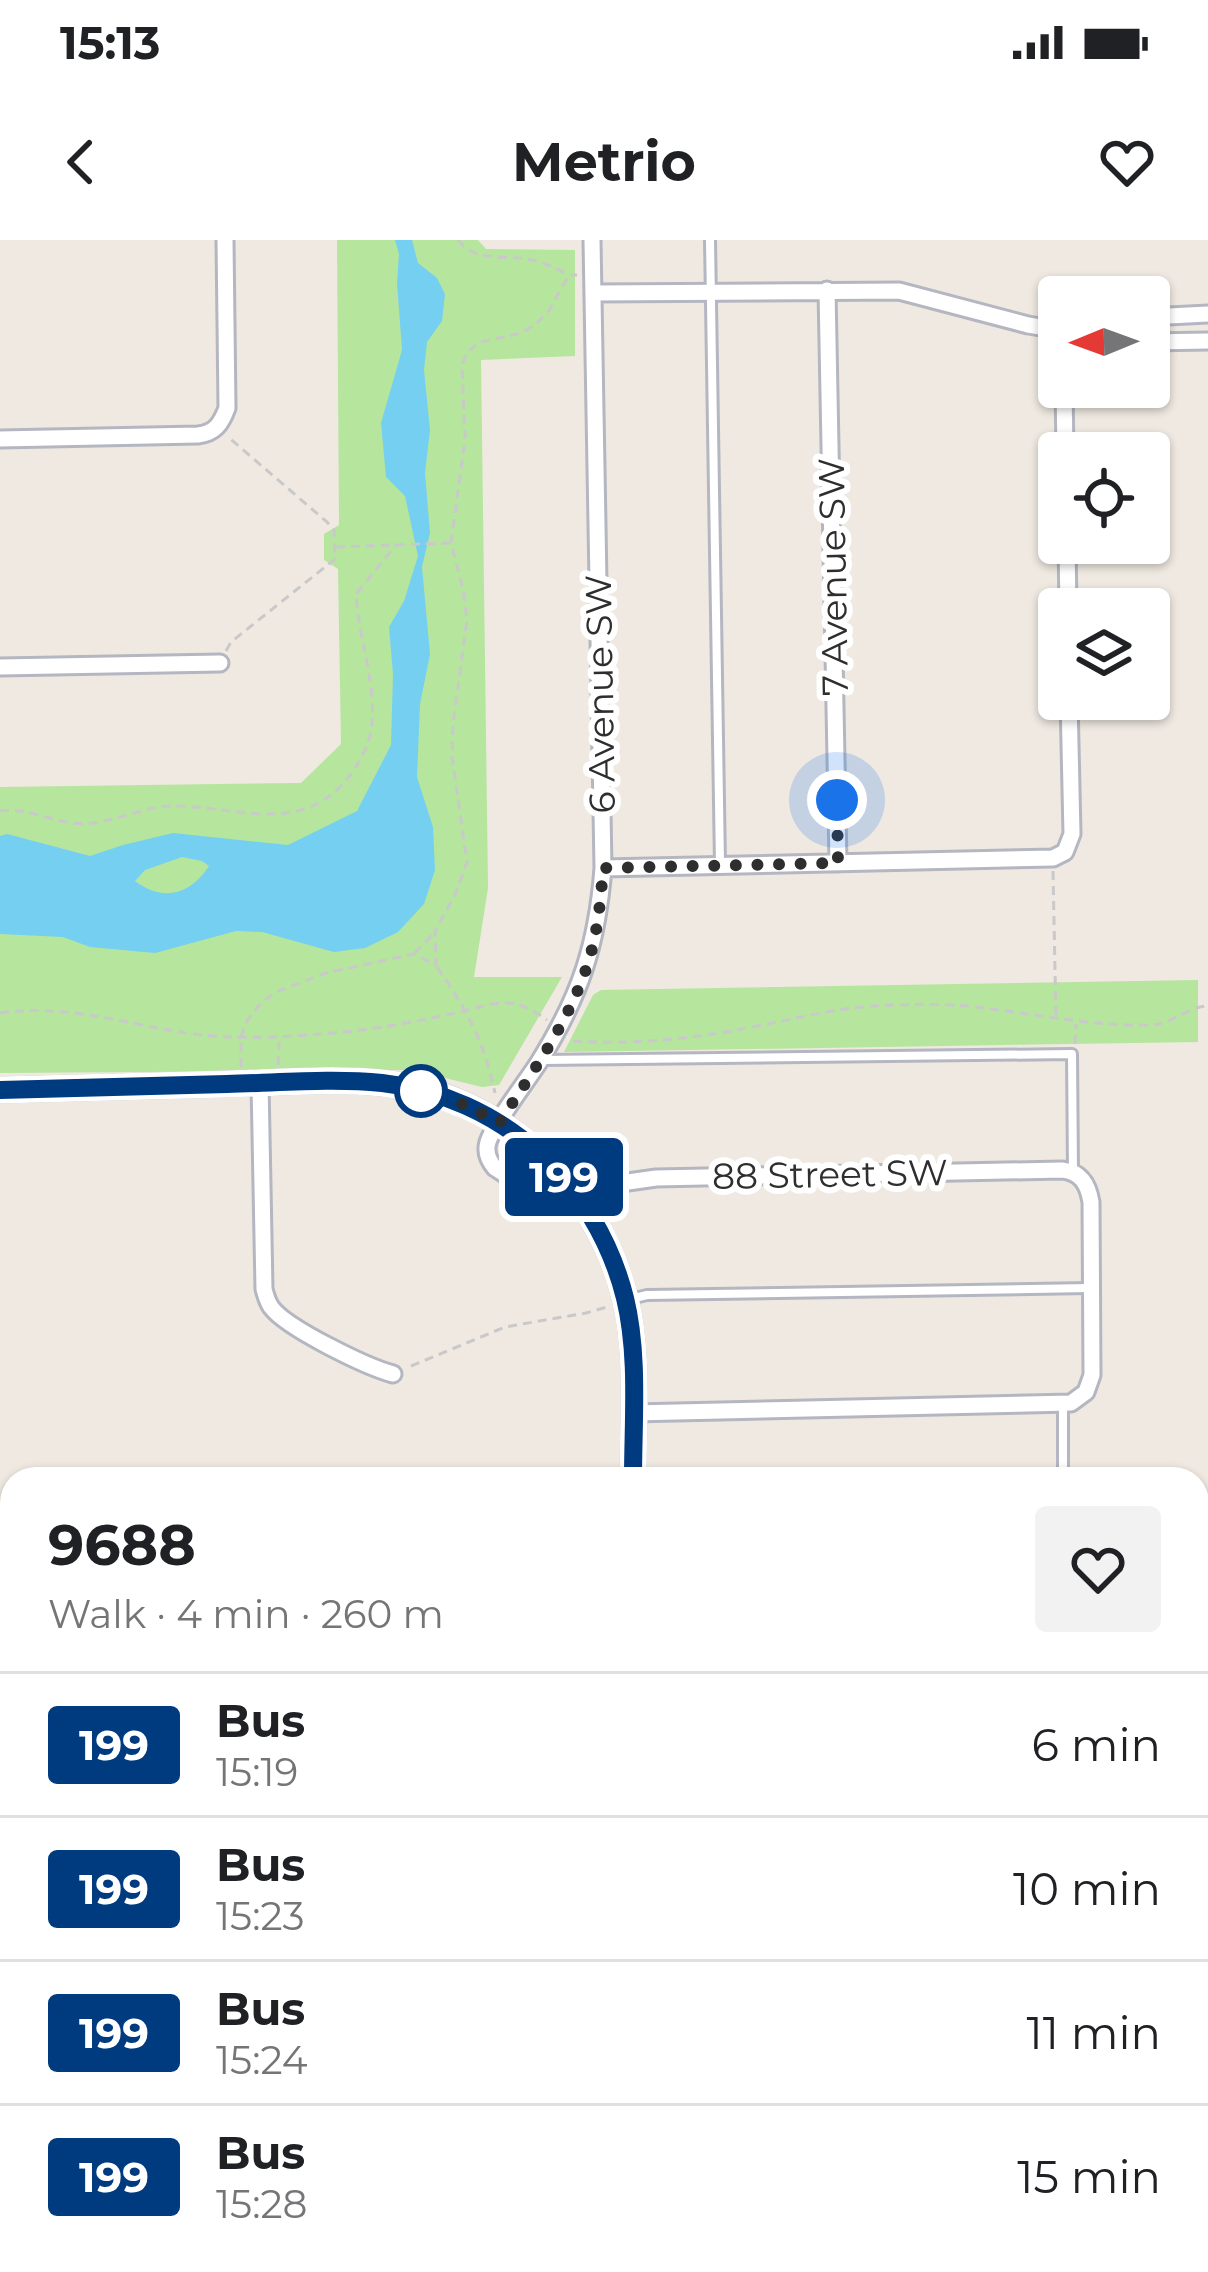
<!DOCTYPE html>
<meta charset="utf-8">
<style>
body{margin:0;font-family:Montserrat,sans-serif;background:#f2f2f2;color:#202124;height:100vh;display:flex;flex-direction:column;font-size:45px;white-space:nowrap}
*{box-sizing:border-box;margin:0}
p{font-size:39px;color:#757577}
.icon{flex:none;width:66px;height:66px;fill:none;stroke:currentColor;stroke-width:2;stroke-linecap:round;stroke-linejoin:round}
.map{position:relative;flex:1;overflow:hidden}
.details{position:absolute;left:0px;top:1227px;width:1209px;height:807px;display:flex;flex-direction:column;background:#fff;border-radius:36px 36px 0 0;box-shadow:0 3px 9px #0004}
.details>*{flex:none}
.badge{padding:0 24px;border-radius:9px;font-size:42px;line-height:78px}
.needle{width:78px;rotate:269deg}
.buttons{position:absolute;left:1038px;top:36px;display:grid;gap:24px}
.buttons a{display:grid;place-items:center;width:132px;height:132px;border-radius:12px;background:#fff;box-shadow:0 3px 9px #0004;font-size:60px}
.you{position:absolute;width:60px;height:60px;margin:-30px;border:9px solid #fff;border-radius:50%;background:#1a73e8;box-shadow:0 0 0 18px #1a73e833}
.map>.badge{position:absolute;translate:-50% -50%;box-shadow:0 0 0 6px #fff}
.round{display:grid;place-items:center;flex:none;width:126px;height:126px;border-radius:12px;background:#f2f2f2}
.summary{display:flex;align-items:center;justify-content:space-between;height:204px;padding:0 48px}
h1{font-size:57px;font-weight:700;line-height:90px}
ul{padding:0;list-style:none}
li{display:flex;align-items:center;gap:36px;height:144px;padding:0 48px;border-top:3px solid #e0e0e0}
li div{flex:1}
li b{display:block;font-size:45px}
li em{font-style:normal}
li .badge{min-width:132px;font-weight:700;text-align:center}
.status{display:flex;justify-content:space-between;align-items:center;height:84px;padding:0 60px;background:#fff;direction:ltr}
.status svg{height:33px;fill:currentColor}
header{display:flex;justify-content:space-between;align-items:center;height:156px;padding:0 48px;background:#fff;font-size:54px;font-weight:700}
.map>svg:first-child{display:block}
.green{fill:#b6e59e}
.water{fill:#75cff0;fill-rule:evenodd}
.lines{fill:none;stroke-linecap:round;stroke-linejoin:round}
.lane-casing{stroke:#b4b7c1;stroke-width:14}
.street-casing{stroke:#b4b7c1;stroke-width:21}
.secondary-casing{stroke:#b4b7c1;stroke-width:27}
.path{stroke:#c9c9c9;stroke-width:3;stroke-dasharray:9 6;stroke-linecap:butt}
.lane{stroke:#fff;stroke-width:8}
.street{stroke:#fff;stroke-width:15}
.secondary{stroke:#fff;stroke-width:21}
.line-casing{stroke:#fff;stroke-width:27}
.line{stroke:#003b80;stroke-width:18}
.walk{stroke:#2e2e2e;stroke-width:12;stroke-dasharray:0 21.6}
.stop-dot{fill:#fff;stroke:#003b80;stroke-width:6}
.labels{text-anchor:middle;dominant-baseline:central;stroke-width:12;stroke-linejoin:round;paint-order:stroke}
.street-label{font-size:36px;fill:#2e2e2e;stroke:#fff}
</style>
<div class="status"><b>15:13</b><svg viewBox="0 0 49 12"><path d="M0 12V9h3v3zM5 12V6h3v6zM10 12V3h3v9zM15 12V0h3v12zM26 1h20v11H26zM47 4h2v5h-2z"/></svg></div>
<header><svg class="icon" aria-label="back" viewBox="0 0 24 24"><path d="M15 5l-7 7 7 7"/></svg>Metrio<svg class="icon" aria-label="heart" viewBox="0 0 24 24"><path d="M12 20l-8-8c-3-5 5-10 8-4 3-6 11-1 8 4z"/></svg></header>
<div class="map">
<svg width="1208" height="2032" viewBox="0 0 1208 2032">
<rect width="100%" height="100%" fill="#efe9e1"/>
<path class="green" d="M337,0H478L486,9L575,10V116L481,120L488,648L474,737H562L499,845L482,847L412,830L0,833V547L301,543L341,504L338,329L324,320V294L339,285Z
M1198,740V802L564,812L593,755L601,750Z"/>
<path class="water" d="M395,0H412L418,23L437,38L445,54L442,81L427,102L424,130L430,190L425,233L430,293L422,327L430,414L420,464L417,537L433,587L435,630L424,664L398,692L365,708L334,712L262,692L236,691L155,713L90,707L63,697L0,694V596L7,594L90,616L123,605L173,593L288,605L357,571L391,505L393,434L389,387L404,361L418,316L405,256L386,237L381,183L402,110L397,43L399,14ZM182,617L202,621L209,626C190,655 163,662 135,641L145,630Z"/>
<g class="lines">
<defs>
<path id="lane" d="M710,0L720,624
M542,820L1072,814L1073,932
M626,1060L647,1055L1090,1048
M1063,1239V1166
M0,1844L3,1845
M0,1900L12,1906
M0,1963L12,1979
M41,2022L46,2032
M201,2022L211,2032
M890,2022V2032
M946,2022V2023
M87,2032L123,2022
M588,2032L589,2022
M688,2032L689,2022"/>
<path id="street" d="M592,0L603,628C597,706 580,756 539,822C527,841 494,883 488,902C485,912 488,920 495,928L551,964L581,959L628,942L656,938L1062,930C1081,932 1088,944 1091,962L1092,1135L1086,1152L1071,1163L633,1173
M827,50L838,623
M593,53L899,51L1028,85L1059,90
M1149,77L1208,74
M1149,102L1208,101
M1064,147L1065,213
M0,199L198,195C215,193 221,184 227,168L225,0
M1067,303L1068,369
M0,427L220,423
M603,628L1053,618L1065,612L1072,594L1069,459
M260,843L264,1049C266,1057 267,1061 271,1067C286,1088 367,1127 393,1134"/>
<path id="secondary" d="M0,850C76,848 152,846 227,844C278,843 331,838 382,843C501,855 596,943 625,1058C639,1115 633,1180 633,1239
M0,1575L12,1586
M0,1642L12,1652
M1197,1843L1208,1813
M1197,1899L1208,1900
M1197,1920H1208
M1197,1951H1208
M1197,1991L1208,2000
M524,2032L528,2022"/>
</defs>
<use href="#lane" class="lane-casing"/>
<use href="#street" class="street-casing"/>
<use href="#secondary" class="secondary-casing"/>
<path class="path" d="M458,0C475,23 506,14 531,20C544,22 555,28 567,34
M336,307L451,303
M226,411L231,402L335,319L334,290L327,282L227,196
M0,571C26,567 47,580 72,583C106,587 139,567 172,566C229,565 293,594 340,547C354,532 367,512 371,491C378,446 358,398 356,354L396,305
M1053,631L1056,778
M415,713L433,694
M437,727C468,772 483,799 495,853
M0,773C58,764 118,781 174,791C223,800 274,798 322,794C365,791 409,783 451,774C468,771 487,763 505,763C521,762 534,771 547,780
M573,801C630,805 691,799 747,788C790,780 831,769 874,766C910,764 948,763 984,768C1039,775 1093,786 1149,785C1172,785 1185,767 1208,766
M1075,804L1076,784
M278,825L279,798
M241,827V797L247,781L261,763L276,752L326,733L414,714L436,725L435,691L456,653L467,622L452,517L453,484L467,380L463,349L451,303L465,200L462,125L467,112L480,102L522,93L536,84L548,72L569,35H577
M411,1126L505,1087L586,1073L607,1067
M0,1543L12,1554
M0,1674L12,1683
M1201,1860L1208,1875"/>
<use href="#lane" class="lane"/>
<use href="#street" class="street"/>
<use href="#secondary" class="secondary"/>
</g>
<g class="lines">
<defs>
<path id="line" d="M0,850C76,848 152,846 227,844C278,843 331,838 382,843C501,856 596,942 625,1058C639,1115 633,1180 633,1239"/>
</defs>
<use href="#line" class="line-casing"/>
<use href="#line" class="line"/>
<path class="walk" d="M421,851L454,860L500,882C533,831 571,779 589,720C598,690 601,658 603,628L838,623L837,560"/>
</g>
<circle class="stop-dot" cx="421" cy="851" r="24"/>
<g class="labels">
<g class="street-label">
<text transform="translate(833 337) rotate(-91)">7 Avenue SW</text>
<text transform="translate(600 454) rotate(-91)">6 Avenue SW</text>
<text transform="translate(830 934) rotate(-1)">88 Street SW</text>
</g>
</g>
</svg>
<div class="buttons">
<a><svg class="needle" viewBox="-14 -14 28 28"><path d="M0-13l5 13h-10z" fill="#e53935"/><path d="M0 13l5-13h-10z" fill="#757577"/></svg></a>
<a><svg class="icon" aria-label="locate" viewBox="0 0 24 24"><circle cx="12" cy="12" r="6"/><path d="M12 2v4M12 18v4M2 12h4M18 12h4"/></svg></a>
<a><svg class="icon" aria-label="layers" viewBox="0 0 24 24"><path d="M12 4l9 5-9 5-9-5zM3 14l9 5 9-5"/></svg></a>
</div>
<div class="you" style="left:837px;top:560px"></div>
<b class="badge" style="left:564px;top:937px;background:#003b80;color:#fff">199</b>
<section class="details">
<div class="summary"><div><h1>9688</h1><p>Walk · 4 min · 260 m</p></div><a class="round"><svg class="icon" aria-label="heart" viewBox="0 0 24 24"><path d="M12 20l-8-8c-3-5 5-10 8-4 3-6 11-1 8 4z"/></svg></a></div>
<ul>
<li><span class="badge" style="background:#003b80;color:#fff">199</span><div><b>Bus</b><p>15:19</p></div><em>6 min</em></li>
<li><span class="badge" style="background:#003b80;color:#fff">199</span><div><b>Bus</b><p>15:23</p></div><em>10 min</em></li>
<li><span class="badge" style="background:#003b80;color:#fff">199</span><div><b>Bus</b><p>15:24</p></div><em>11 min</em></li>
<li><span class="badge" style="background:#003b80;color:#fff">199</span><div><b>Bus</b><p>15:28</p></div><em>15 min</em></li>
</ul>
</section>
</div>
